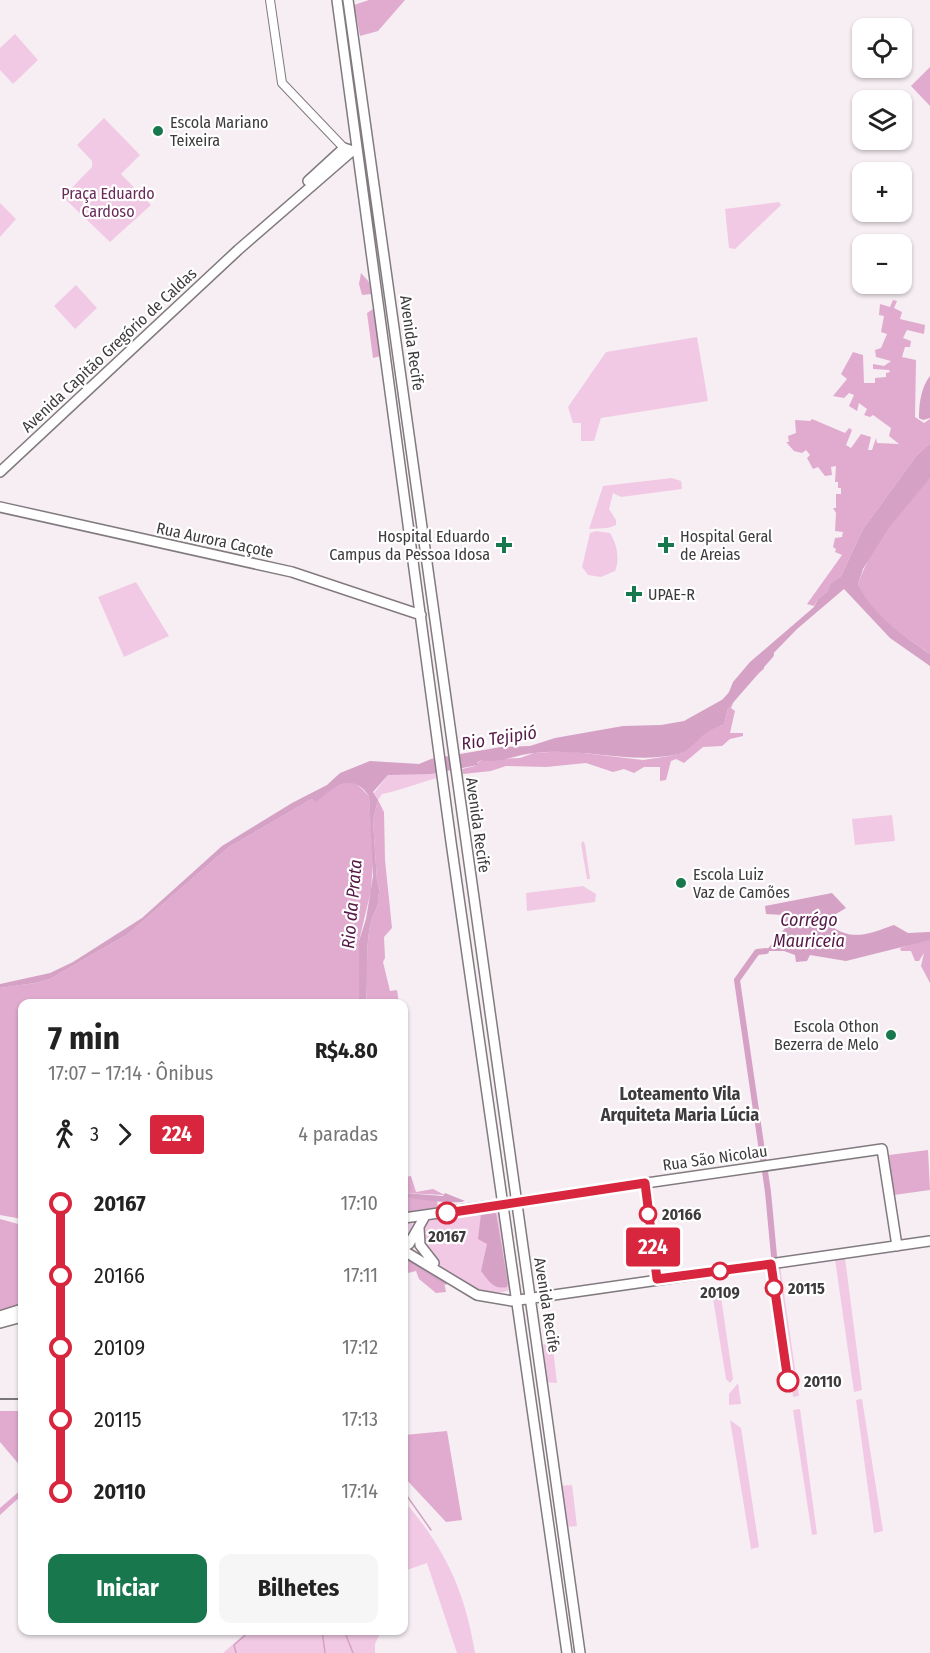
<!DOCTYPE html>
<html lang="pt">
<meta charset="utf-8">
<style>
body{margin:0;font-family:"Fira Sans Condensed",sans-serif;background:#f6f6f6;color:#222;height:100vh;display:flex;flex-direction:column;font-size:22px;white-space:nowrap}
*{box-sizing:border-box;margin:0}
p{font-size:20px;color:#767676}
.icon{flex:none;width:33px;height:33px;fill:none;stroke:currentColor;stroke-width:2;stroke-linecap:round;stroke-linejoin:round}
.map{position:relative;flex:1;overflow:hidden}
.sheet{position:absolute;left:18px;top:999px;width:390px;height:636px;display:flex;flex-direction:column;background:#fff;border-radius:12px;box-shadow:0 2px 4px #0004}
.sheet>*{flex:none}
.badge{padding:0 12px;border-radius:4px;font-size:21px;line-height:39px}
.tools{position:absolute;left:852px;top:18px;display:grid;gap:12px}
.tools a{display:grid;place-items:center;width:60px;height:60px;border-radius:12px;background:#fff;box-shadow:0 2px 4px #0004;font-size:30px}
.map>.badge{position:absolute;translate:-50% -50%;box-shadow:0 0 0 3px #fff}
.legs{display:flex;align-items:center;gap:9px;height:66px;padding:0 30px;font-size:20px}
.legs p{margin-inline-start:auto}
.summary{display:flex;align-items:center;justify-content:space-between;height:102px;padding:0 30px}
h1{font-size:33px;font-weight:700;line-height:45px}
.button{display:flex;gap:12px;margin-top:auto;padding:12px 30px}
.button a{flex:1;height:69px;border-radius:12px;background:#19774d;color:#fff;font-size:24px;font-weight:700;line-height:69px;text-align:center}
.button a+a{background:#f6f6f6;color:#222}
ul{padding:0 30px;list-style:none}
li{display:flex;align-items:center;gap:21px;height:72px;font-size:22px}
li i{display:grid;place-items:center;width:9px;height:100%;margin:0 8px;background:currentColor}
li i::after{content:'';width:15px;height:15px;margin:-8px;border:4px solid;border-radius:50%;background:#fff}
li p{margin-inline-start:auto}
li:first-child i{background:linear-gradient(#0000 50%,currentColor 0)}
li:last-child i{background:linear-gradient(currentColor 50%,#0000 0)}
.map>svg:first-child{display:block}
.green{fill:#f2c9e4}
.forest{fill:#e0abcf}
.water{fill:#d5a1c5}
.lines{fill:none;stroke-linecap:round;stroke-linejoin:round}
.stream{stroke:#d5a1c5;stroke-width:1.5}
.canal{stroke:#d5a1c5;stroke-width:6}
.river{stroke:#d5a1c5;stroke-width:10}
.minor-casing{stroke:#817a7f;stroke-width:10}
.major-casing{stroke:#817a7f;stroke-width:12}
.minor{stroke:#fff;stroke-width:8}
.major{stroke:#fff;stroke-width:9}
.tram{stroke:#514d50;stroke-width:1.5}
.line-1-casing{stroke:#fff;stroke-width:14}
.line-1{stroke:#d7263d;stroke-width:9}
.poi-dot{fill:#19774d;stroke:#fff;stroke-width:2}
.stop-1-dot{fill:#fff;stroke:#d7263d;stroke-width:3}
.labels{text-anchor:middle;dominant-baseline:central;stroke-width:4.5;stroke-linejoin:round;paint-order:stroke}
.poi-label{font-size:16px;fill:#3e3b3d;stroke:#fff;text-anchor:start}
.park-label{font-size:16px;fill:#6a2b59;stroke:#fff}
.street-label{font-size:16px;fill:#3e3b3d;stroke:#fff}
.stop-label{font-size:16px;font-weight:bold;fill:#3e3b3d;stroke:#fff;text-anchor:start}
.water-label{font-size:18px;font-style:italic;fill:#561947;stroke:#fff}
.neighbourhood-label{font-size:18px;font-weight:bold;fill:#3e3b3d;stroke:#fff}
</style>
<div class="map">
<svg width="930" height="1653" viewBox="0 0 930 1653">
<rect width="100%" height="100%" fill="#f6eef3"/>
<path class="green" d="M15,34L38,60L13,84L0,70V48Z
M104,118L140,155L121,174L151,205L110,242L63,197L92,167V161L77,145Z
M779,202L781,205L735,249L729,248L725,209Z
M0,203L16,219L0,237Z
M76,285L97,308L75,329L54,306Z
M697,337L708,401L601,418L594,441H581V423H573L568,407L606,352Z
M672,478L681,481L682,489L621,497L613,493L609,509L616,520V525L608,528L589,529L603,486Z
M596,531L610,533C617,544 620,559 615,571L601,577L588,575L582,567L590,533Z
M136,582L169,636L124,657L98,597Z
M425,772L436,773L437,778C426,781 387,794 382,794L378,800L374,793L388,775Z
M892,815L895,841L855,845L852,819Z
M583,841L585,844L590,879H587L581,844Z
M583,886L596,894L595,902L527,911L526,893Z
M499,1209L511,1289C489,1303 446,1274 431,1257C426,1251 423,1242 419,1235L426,1222L436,1217Z
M420,1218L404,1245V1219Z
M845,1258L862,1390L854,1392L835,1259Z
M780,1266L799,1396L793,1397L772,1268Z
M711,1286L721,1297L733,1379L730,1383L726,1379Z
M549,1343L553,1348L557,1383L545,1382L541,1345Z
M738,1383L741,1404L729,1405V1394Z
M862,1399L883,1531L874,1533L856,1400Z
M800,1409L817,1534L812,1535L793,1410Z
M730,1420L741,1428L759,1547L751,1549Z
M572,1485L577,1526L565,1527L559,1486Z
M404,1501C445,1548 465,1591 475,1653H457L427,1563L404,1571Z
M248,1631V1630L381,1631L375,1644V1653H223Z"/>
<path class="forest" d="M369,0H405L378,31L360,36L354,5Z
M930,67V106L911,86Z
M361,273L369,282L371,294L362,295L359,284Z
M893,300L897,301L894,308L902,312L900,319L925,325L924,334L907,330L903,338L911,341L910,347H905L902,357L916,360L915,417L924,423L930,419V443L917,455L863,529L841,576L830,584L827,592L818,599L814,606L807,604L842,555L835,552L836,549L833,547L835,538L842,537L843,532L835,531L836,513L833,508H836V494H841V488H838V482H835L836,466L831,467L832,475L825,476L818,467L813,469L807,458L810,455L806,450L802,453L794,451L786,442H789L788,436L796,433L795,420L810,421L812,419L845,433L849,428L852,430L846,445L851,448L861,434L871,437L868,450H872L876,438L877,443L899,444L889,436L891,428L873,415L870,417L864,415L867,409L859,403L857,411L849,406L854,395L849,393L844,398L833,396L847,379L841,374L853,352L863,355L864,383H875V378L886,377V373L890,372L889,370L873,369V364L884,366L891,361L876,357L875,350L881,348L887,334L881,332L884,316L879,315L880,304L890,307Z
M373,309L381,356L373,358L367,313Z
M930,478V654C905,636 869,615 858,584C871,546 901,507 930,478Z
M763,664L764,669L740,687L731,708L735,711L730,733H743V736L730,739L722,746L703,747L684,763L676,759L671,761L666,780L660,781V767H644L634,773L624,769L613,772L586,763L546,767L506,766L491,771L463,774L462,769L475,766L481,760L520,758L534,753L566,751L643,760L670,756L682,753L710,728L724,725L732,691L754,665Z
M351,781L357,784L369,796L373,861L371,890L359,941V1003L22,1004V1219L0,1215V988L35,983L50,979L128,934L229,847L312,799L316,801L334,787Z
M378,800L384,812L385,860L392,928L384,937L385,958L383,962L390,991L397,990L399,1003L366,1004C369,975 363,933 376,909C380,903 376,897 380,890L377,881L373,820Z
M923,940H930V983L921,966L924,953L919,961H915L911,951H901L900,948Z
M928,1150L930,1190L894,1195L889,1155Z
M404,1169L405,1177L411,1176L416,1192L433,1189L445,1195L404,1193Z
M404,1197L437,1200L438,1208L404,1213Z
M0,1219L22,1225V1305L0,1311Z
M404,1254L407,1259L444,1282L446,1292L436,1293L419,1279L416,1271L408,1273L404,1268Z
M0,1411H18L22,1416V1468L0,1442Z
M447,1431L462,1520L446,1522L404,1477V1435Z
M22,1489V1495L0,1515V1508Z"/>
<path class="water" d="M930,376V418L923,420L919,418C919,404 921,387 930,376Z
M930,443V478L890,526L863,569L858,584C872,615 903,635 930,654V666L890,638L844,589L797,629L763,664L754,665L732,691L724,725C700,730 694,750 679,754C631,765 583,747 535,753C518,754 498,764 481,760L477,763L478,765L431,774L388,775L373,792L378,800L373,820L377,881L380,891C376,897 380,903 376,909C363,933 369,975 366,1003H359V941L366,919L373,876L369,796C352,771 335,786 316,802L312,799L229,847L128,934L50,979L35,983L0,988V984L50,973L73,962L142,918L222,846L292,803L327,785L340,773L370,761L419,764L431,759L501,747L530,746L555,738L623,726L661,725L684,721L727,697L733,682L750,662L814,607L818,599L827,592L830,584L841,576L863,529L917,455Z
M832,893L846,908L831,917V926C853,942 871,933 894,925L908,933L930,932V940L846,961L810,955L807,961L796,962L795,955L784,951H766L786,927L784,915L766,914L765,906Z
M404,1193L443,1196L445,1193L465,1201C456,1205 416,1199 404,1197Z
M496,1213L508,1283L507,1287C493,1290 489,1281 481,1271L487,1244L478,1239L481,1214Z"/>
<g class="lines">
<path class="stream" d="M404,1258L446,1284
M0,1328H1
M404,1499L407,1496L431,1530
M322,1630L325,1653
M344,1630L353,1653
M236,1653L234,1645L251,1630"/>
<path class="canal" d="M766,951L757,952L737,980L768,1192L774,1256"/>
<path class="river" d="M720,710L769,654"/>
<defs>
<path id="minor" d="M270,0L282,83L344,148"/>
<path id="major" d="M337,0L451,842L567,1653
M348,0L580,1653
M308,181L344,148L356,152
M0,472L238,250L352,151
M0,507L292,572L421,615
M404,1218L882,1149L897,1246
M419,1228L420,1245L434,1263
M404,1247L409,1244L425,1216
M404,1251L477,1295L512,1301L930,1241
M0,1316L22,1309
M0,1323L22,1317"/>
</defs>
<use href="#minor" class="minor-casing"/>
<use href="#major" class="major-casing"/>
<use href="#minor" class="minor"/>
<use href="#major" class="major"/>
<path class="tram" d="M0,1399H22"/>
</g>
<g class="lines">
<defs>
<path id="line-1" d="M447,1213L645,1183L657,1279L771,1264L788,1381"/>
</defs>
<use href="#line-1" class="line-1-casing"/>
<use href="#line-1" class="line-1"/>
</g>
<g class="poi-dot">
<circle cx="158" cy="131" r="6"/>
<path d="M501 536h6v6h6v6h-6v6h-6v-6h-6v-6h6z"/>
<path d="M663 536h6v6h6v6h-6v6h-6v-6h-6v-6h6z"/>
<path d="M631 585h6v6h6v6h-6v6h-6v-6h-6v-6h6z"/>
<circle cx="681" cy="883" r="6"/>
<circle cx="891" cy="1035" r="6"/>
</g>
<g class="stop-1-dot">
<circle cx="447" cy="1213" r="10"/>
<circle cx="648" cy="1214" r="8"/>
<circle cx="720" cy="1271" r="8"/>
<circle cx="774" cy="1288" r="8"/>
<circle cx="788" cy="1381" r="10"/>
</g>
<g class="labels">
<g class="poi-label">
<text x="170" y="122">Escola Mariano<tspan x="170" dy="18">Teixeira</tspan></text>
<text x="490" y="536" text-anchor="end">Hospital Eduardo<tspan x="490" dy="18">Campus da Pessoa Idosa</tspan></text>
<text x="680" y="536">Hospital Geral<tspan x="680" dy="18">de Areias</tspan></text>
<text x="648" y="594">UPAE-R</text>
<text x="693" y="874">Escola Luiz<tspan x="693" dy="18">Vaz de Camões</tspan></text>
<text x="879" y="1026" text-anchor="end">Escola Othon<tspan x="879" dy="18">Bezerra de Melo</tspan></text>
</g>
<g class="park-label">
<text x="108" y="193">Praça Eduardo<tspan x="108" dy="18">Cardoso</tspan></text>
</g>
<g class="street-label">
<text transform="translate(412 343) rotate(82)">Avenida Recife</text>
<text transform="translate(109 350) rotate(-43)">Avenida Capitão Gregório de Caldas</text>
<text transform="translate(215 540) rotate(12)">Rua Aurora Caçote</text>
<text transform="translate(478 825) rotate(82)">Avenida Recife</text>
<text transform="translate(715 1158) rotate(-8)">Rua São Nicolau</text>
<text transform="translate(547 1305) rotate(81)">Avenida Recife</text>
</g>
<g class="stop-label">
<text x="662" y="1214">20166</text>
<text x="447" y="1236" text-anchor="middle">20167</text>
<text x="788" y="1288">20115</text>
<text x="720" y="1292" text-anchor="middle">20109</text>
<text x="804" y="1381">20110</text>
</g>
<g class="water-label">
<text transform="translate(499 738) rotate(-9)">Rio Tejipió</text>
<text transform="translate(352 904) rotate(-85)">Rio da Prata</text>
<text x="809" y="920">Corrégo<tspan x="809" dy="21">Mauriceia</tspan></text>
</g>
<g class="neighbourhood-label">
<text x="680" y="1094">Loteamento Vila<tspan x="680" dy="21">Arquiteta Maria Lúcia</tspan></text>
</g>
</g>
</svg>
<div class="tools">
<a><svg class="icon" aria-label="locate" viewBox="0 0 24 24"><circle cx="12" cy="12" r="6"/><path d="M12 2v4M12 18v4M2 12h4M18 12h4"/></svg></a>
<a><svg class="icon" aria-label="layers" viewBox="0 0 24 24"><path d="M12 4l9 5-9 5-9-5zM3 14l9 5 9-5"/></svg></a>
<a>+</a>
<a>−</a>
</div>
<b class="badge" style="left:653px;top:1247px;background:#d7263d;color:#fff">224</b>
<section class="sheet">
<div class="summary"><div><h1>7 min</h1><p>17:07 – 17:14 · Ônibus</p></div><b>R$4.80</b></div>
<div class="legs"><svg class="icon" aria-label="walk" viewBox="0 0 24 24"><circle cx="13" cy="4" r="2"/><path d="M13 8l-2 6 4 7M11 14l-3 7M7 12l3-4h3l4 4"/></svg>3<svg class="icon" aria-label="forward" viewBox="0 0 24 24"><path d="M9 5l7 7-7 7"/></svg><b class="badge" style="background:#d7263d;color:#fff">224</b><p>4 paradas</p></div>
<ul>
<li><i style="color:#d7263d"></i><b>20167</b><p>17:10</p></li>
<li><i style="color:#d7263d"></i><span>20166</span><p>17:11</p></li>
<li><i style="color:#d7263d"></i><span>20109</span><p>17:12</p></li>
<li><i style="color:#d7263d"></i><span>20115</span><p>17:13</p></li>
<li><i style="color:#d7263d"></i><b>20110</b><p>17:14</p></li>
</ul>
<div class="button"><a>Iniciar</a><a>Bilhetes</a></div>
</section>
</div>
